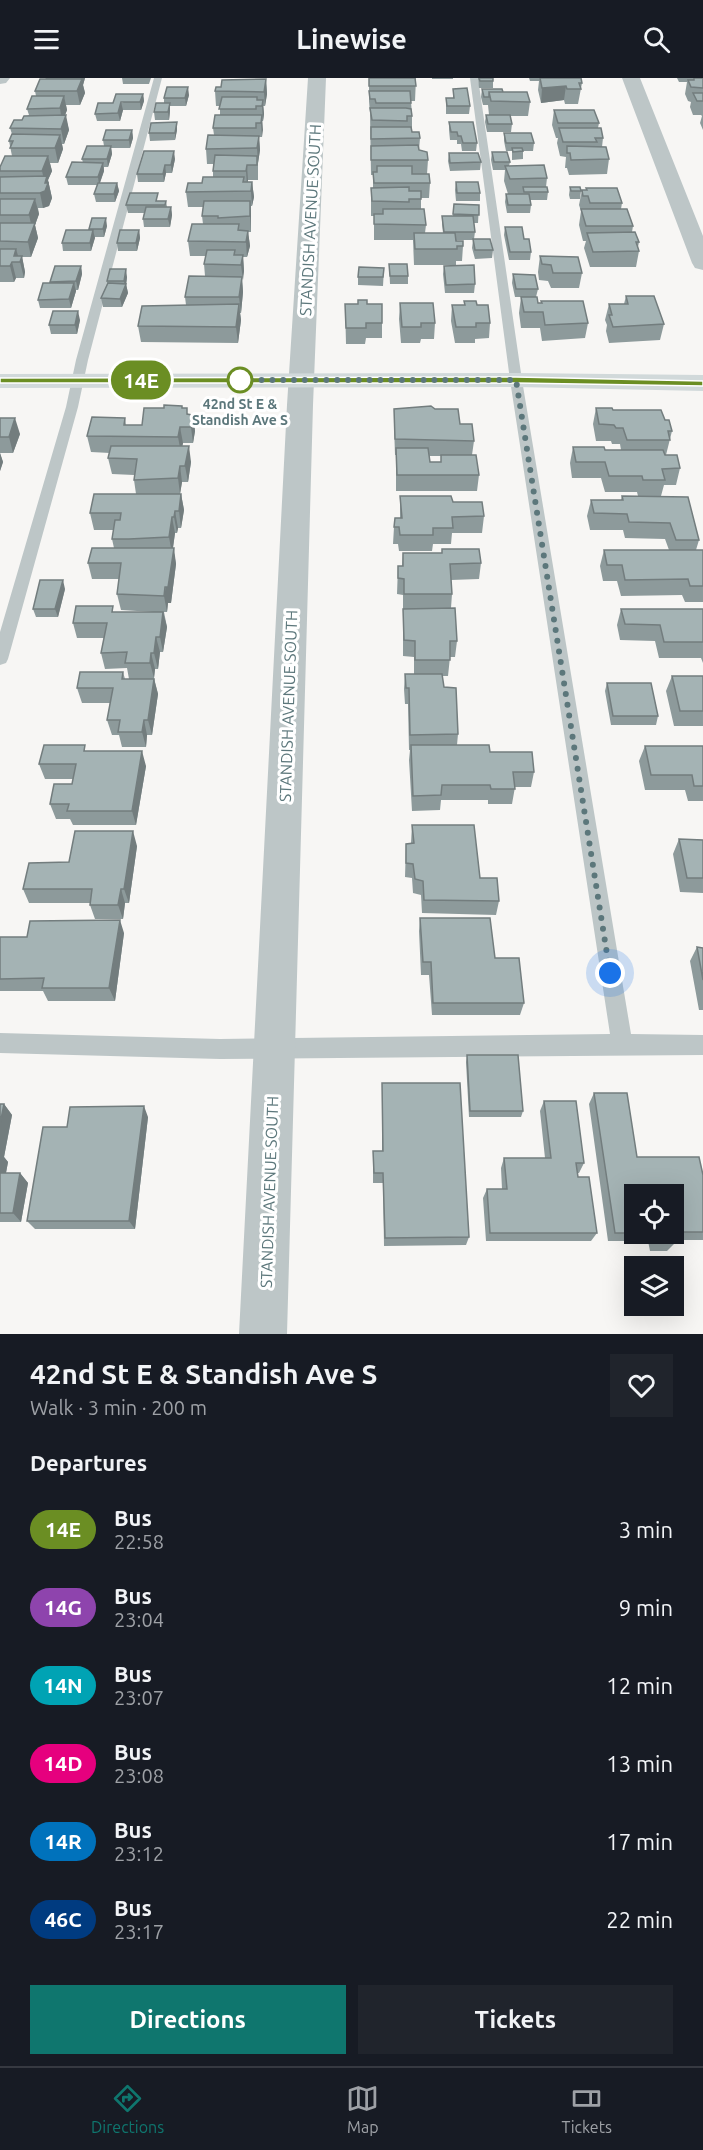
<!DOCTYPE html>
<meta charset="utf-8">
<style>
body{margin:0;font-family:Ubuntu,sans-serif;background:#20242c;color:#f1f3f6;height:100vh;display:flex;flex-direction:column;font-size:22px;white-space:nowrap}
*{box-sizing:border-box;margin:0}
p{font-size:20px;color:#9ea1a6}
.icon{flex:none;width:33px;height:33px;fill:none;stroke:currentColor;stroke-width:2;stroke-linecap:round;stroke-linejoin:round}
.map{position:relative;height:1256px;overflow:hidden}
.side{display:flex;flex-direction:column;background:#171b24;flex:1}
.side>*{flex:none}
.badge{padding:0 12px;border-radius:20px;font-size:21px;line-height:39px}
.fabs{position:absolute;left:624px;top:1106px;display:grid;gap:12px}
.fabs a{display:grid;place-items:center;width:60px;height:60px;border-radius:0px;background:#171b24;box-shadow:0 6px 24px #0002;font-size:30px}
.you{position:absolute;width:30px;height:30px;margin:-15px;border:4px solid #fff;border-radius:50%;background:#1a73e8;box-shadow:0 0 0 9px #1a73e833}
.map>.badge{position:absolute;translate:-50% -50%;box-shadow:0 0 0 3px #fff}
h2{padding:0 30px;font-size:22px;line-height:54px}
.round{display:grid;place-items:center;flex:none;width:63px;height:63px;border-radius:0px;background:#20242c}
.overview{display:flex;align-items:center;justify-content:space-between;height:102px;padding:0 30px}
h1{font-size:28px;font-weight:600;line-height:45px}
.cta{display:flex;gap:12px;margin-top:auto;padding:12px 30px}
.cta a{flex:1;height:69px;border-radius:0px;background:#0f766e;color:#fff;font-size:24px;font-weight:600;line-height:69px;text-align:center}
.cta a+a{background:#20242c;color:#f1f3f6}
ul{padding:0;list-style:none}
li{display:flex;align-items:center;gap:18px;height:78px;padding:0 30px}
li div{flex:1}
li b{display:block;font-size:22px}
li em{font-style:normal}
li .badge{min-width:66px;font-weight:700;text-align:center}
header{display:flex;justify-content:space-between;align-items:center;height:78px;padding:0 30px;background:#171b24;font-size:27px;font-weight:600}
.tabs{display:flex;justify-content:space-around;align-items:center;height:84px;border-top:2px solid #363941;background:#171b24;font-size:16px;color:#9ea1a6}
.tabs a{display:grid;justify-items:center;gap:3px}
.tabs .active{color:#0f766e}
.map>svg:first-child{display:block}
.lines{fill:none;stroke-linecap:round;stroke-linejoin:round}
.lane{fill:#bdc6c7;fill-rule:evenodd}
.street{fill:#bdc6c7;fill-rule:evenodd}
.secondary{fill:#d1d9da;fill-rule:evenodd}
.wall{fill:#8d9a9b;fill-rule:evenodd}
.shaded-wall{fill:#737d7e}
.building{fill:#a4b3b4;stroke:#737d7e;stroke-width:1.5}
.line{fill:#6b8e23;stroke:#fff;stroke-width:1.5}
.walk{stroke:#5c777b;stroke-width:6;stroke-dasharray:0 10.8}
.stop-dot{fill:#fff;stroke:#6b8e23;stroke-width:3}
.labels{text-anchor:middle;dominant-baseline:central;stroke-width:6;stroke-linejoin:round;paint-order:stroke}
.far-stop-label{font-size:14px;font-weight:bold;fill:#5c777b;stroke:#fff}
.street-label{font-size:16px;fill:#5c777b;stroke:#fff}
</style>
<header><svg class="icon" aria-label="menu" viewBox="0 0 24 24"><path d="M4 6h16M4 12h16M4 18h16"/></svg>Linewise<svg class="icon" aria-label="search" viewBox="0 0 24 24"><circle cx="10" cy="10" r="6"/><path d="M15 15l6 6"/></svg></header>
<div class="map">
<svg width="703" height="1256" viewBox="0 0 703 1256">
<rect width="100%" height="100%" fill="#f7f6f4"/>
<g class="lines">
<path class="lane" d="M154,0H162L88,282L78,329L8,581L6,585L0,587V554L66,329L76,282Z
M470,0H478L522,302L631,956L703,957V977L220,981L0,975V955L220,961L610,956L510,302Z"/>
<path class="street" d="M0,0H10L6,5L0,6Z
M308,0H326L313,327L287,1256H239L287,327Z
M622,0H640L703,158V192L695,190L692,185Z"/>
<path class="secondary" d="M516,295L703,297V313L516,309L0,310V296Z"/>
</g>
<path class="wall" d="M46,0H85L83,7L85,15L80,27H66L67,32L65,37L69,52L64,66H62L63,71L58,85H50L52,93L48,102L52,120L49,128L43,130H38L39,136L35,147L38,160L31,179H22L25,194L24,200H16L14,204H0V89L12,78L9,63L12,56L10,50L29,37L27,31L36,18L35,13Z
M122,0H151L149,6H123Z
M369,0H416L415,23H411L412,38V54L420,60L419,72L428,82L427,96L430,105L429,120H421V131L426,147L425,155H443L442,146V138H453L454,126L479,127L478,145H474L475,154L474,161L493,172L492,180L475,181L472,170L473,162H456L463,168L462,183H456V187H414L413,162H374V138H371V110H373V97H371L370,35L369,23Z
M432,0H453V1H432Z
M478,0H493V10H479Z
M529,0H581L582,5L578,26H565L564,22L541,25L538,12L539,3H530Z
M677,0H703V52L700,45L702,38L701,37H693L690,29L691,24L688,23L685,16L687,4H679Z
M266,1L267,16L265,28H263L264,36L263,43H262V59H259L260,72L258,85V102H248V104H252L254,119L252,128H251V154H248L250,168L247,179H243L244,193L242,202L243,214L241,235H240L241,242L238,265L141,264L138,248L186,227L185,219L205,198L204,186L206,178H190L188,163L203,146L202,138L203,129H188L186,114L213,99V86H207L206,71L214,57L213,50L220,37V28H216L215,13L221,9Z
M453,11L470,28L469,36H446V20H453Z
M482,11L503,14L530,24L528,38H510L512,46L511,54H487L485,44L486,37H489L488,27H483L481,19Z
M143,16L144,23L141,32H123L120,43H97L95,36Z
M189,17L186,28H170V33L169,42H155L154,34L164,25V20Z
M554,32L599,45L598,50L603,60L602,69L609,81L607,96L569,97L567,90H565L566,79L560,78L557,65L558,60H556L552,47Z
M177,44V52L175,62L150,63L149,55Z
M449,44L477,65L476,73H462L461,66H457V62H450L449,52Z
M132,52L133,60L130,70H111L112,76L108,89H104V93L100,105H117L119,113L115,124H96L94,116L97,107H68L66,99L83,85L82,81L104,68L103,62Z
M504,55L534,65L533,73H523V81L512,82V73H506L504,63Z
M492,74L510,84L509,88L547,100L546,109L548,114L547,122H530L531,127L530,135H507L505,124L506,116L522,115L508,116L504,103L505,92H493L491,82Z
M449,75L481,84L480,92L450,93L448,83Z
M175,81L172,95H166L164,104H138L137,96Z
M456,104L480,115V123H456L455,112Z
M570,109L581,113L580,121H570L569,117Z
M586,110L622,125L621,131L633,148L632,154L639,164L638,169L639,173L636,189H590L584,170L586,163H583L579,147L581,133L579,127L582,112H586Z
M159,123H166L167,129H171L172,137L170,149H144L143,141L144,135H128L126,127Z
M107,148L104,159H95L91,173H63L62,165L89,152V151Z
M505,149L524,161L531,174L530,182H509L504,157Z
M139,152L140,160L137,173H118L117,165Z
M540,178L582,195L579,210H551L548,203L539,202L538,194Z
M389,186L408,198V206H390Z
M81,188L82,196L78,212H76V213L71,230H40L38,222L50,205V204Z
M444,188L475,206L474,215H445L443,196Z
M384,190L383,208L358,207V199Z
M513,196L538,211L536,219L538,225H541V223L588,245L585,260L542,263L540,250H521L519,235L521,219H515L512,205Z
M127,199L126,206L128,215L122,229H103L101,220L107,206V203Z
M626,218L664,246L660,262L609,265L606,253L607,247L605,242L609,226H624Z
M464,223L477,227L490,245L489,260L475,261V265H455L451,243L452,227H464Z
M400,225L435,245L434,261H421L420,265H401L399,241Z
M345,226H367L382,245V260H366L365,266H346Z
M80,242L77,256H51L49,247Z
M183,330L188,336L193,337L195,353L193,365H183L182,368L191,384L188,404H182L180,416H181L184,432L181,450H178L177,455H175L173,470L176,486L171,525H168L167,534H164L167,549L163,574H160L158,591H155L154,600L158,616L152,657H147L146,669H122L119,657H112L107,642L110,625H82L77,610L123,594L125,601H129L127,590L105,591L101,575L104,560H77L73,545L114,534H153L121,532L117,516L119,501H92L88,485L114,470L112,461L114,452H94L90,435L136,416L134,402V397L112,396L108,380L110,375L91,374L87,358L125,340L126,347H142Z
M596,330L665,342L672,353L666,377L680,390L676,407H664L661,418L699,462L696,472L703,473V524H685L682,517L621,518L617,503H603L600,488L604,472H669L665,461L625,460L623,452H590L587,438L591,422H621L622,418H638L637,414H605L601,400H572L570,385L573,369L605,372H621L620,366H612L611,363H596L593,346Z
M394,331H435L460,346L474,363L472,377L479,397L477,413H396V377H395L394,347ZM429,378H441V384H430Z
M0,340L20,356L13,375H0L3,384L0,393Z
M400,418L453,424L484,438L482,455H452L451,466H433L432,473H399L398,466H393L394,449L400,440Z
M403,475L481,485L479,501L451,502L452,516L451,530L457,563L455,579H450L448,598H442L444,609L458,656L457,667L490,674L534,694L531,709H515L512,726H488V722H441L440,732L412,733L409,682L410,672H409L408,626H405L404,611L405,596H414V579L403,578V517L397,516L398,488H402Z
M65,511L58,539H36L33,531Z
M621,531H703V585L701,580H659L655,563L620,562L617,547Z
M672,598H703V648H674L666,613Z
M607,605L658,638L656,647H611L605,613Z
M645,668H703V723H688L685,712H645L639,683Z
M87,673L146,688L136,747H73L70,741H56L50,726L72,706L73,701H45L39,686Z
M412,747L480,800L499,823L496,837L422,835L421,817L413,815L412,800L405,799L406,766L411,765Z
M679,761L703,762V815L680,814L673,776Z
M137,768L129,825H125L123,841H95L90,827V825H29L23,811L69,784Z
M420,840L495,880L524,925L520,937H432L429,897H421L419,853Z
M124,855L115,923H48L43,913H0V859H27Z
M697,869L703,870V932H699L690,883Z
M467,977L523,1033L521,1039H469L466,984Z
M382,1005L469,1159L466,1167L384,1168L383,1105H373V1073H382Z
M594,1015L637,1079L703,1097V1162H674L675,1165L667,1173H650L648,1163H608L589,1026Z
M544,1023L584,1085L579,1095H577L578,1099L597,1155L591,1163H486L483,1120L487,1111H502L501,1090L504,1080H545L540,1033Z
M0,1026H4L12,1037L4,1079L8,1084L6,1095H20L28,1105L21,1144H0Z
M148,1039L135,1151H35L27,1143L67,1049Z"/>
<path class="shaded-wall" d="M81,0H85L83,7L85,15L80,27L77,13L82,2Z
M266,1L267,16L265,28L264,14Z
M566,8L564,22L541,25L542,10Z
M188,9L189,17L186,28L185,20Z
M143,16L144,23L141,32L140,24Z
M64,18L67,32L62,45L60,30Z
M263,22L264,36L263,43L262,28Z
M121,24L123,32L120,43L118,35Z
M170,25V33L169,42L168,34Z
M66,37L69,52L64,66L61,51Z
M262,37L263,52L262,59L261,45Z
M177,44V52L175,62V55Z
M132,52L133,60L130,70L129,62Z
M60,57L63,71L58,85L55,70Z
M259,58L260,72L258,85L257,70Z
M111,68L112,76L108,89L107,81Z
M174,73L175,81L172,95L171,87Z
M48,78L52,93L48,102L52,120L49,128L43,130L40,115L46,111L42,93Z
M103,85L104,93L99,107L98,99Z
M165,87L166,95L164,104L163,96Z
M247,87L248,102L247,108L246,93Z
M252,104L254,119L252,128L251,113Z
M117,105L119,113L115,124L114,116Z
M35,121L39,136L35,147L38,160L31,179L28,164L32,150L29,137Z
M250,123L251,138V154L250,138Z
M171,129L172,137L170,149L168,141Z
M106,140L107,148L104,159L103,151Z
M93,152L95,160L91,173L90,165Z
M139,152L140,160L137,173L136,165Z
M248,153L250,168L247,179L246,164Z
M16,171L20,184L22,178L25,194L24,200L20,184L14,178Z
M243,177L244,193L243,202L241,187Z
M12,184L16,200L14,204L10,188Z
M81,188L82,196L78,212L76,203Z
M126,191L127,199L126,208V206L128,215L122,229L120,221L125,210L124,203Z
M242,199L243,214L241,235L239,219Z
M74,205L76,213L71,230L69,221Z
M239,226L241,242L238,265L236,249Z
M78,233L80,242L77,256L75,247Z
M193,337L195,353L193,365L191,349Z
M15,340L20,356L13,375L9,359Z
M180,349L183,365L181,375L178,359Z
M189,368L191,384L188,404L185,388Z
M0,375L3,384L0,393Z
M180,388L182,404L180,416L178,400Z
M181,416L184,432L181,450L179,433Z
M175,433L178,450L177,455L174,439Z
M172,439L175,455L172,476L169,459Z
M174,470L176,486L171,525H168L167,534L164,518Z
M63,502L65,511L58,539L55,531Z
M163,534L167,549L163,574L160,559Z
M156,559L160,574L158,591L154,575Z
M151,575L155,591L154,600L150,585Z
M154,601L158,616L152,657L148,642Z
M144,642L147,657L146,669L142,654Z
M142,673L146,688L136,747L132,733Z
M133,753L137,768L129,825L124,811Z
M121,811L125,825L123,841L118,827Z
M120,842L124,855L115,923L109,910Z
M4,1026L12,1037L4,1079L8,1084L4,1105L0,1100V1046Z
M144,1028L148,1039L135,1151L129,1143Z
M20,1095L28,1105L21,1144L13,1135Z"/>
<path class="building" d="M369,0H415L416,8H369Z
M479,0H493V3H480Z
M540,0H581L582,5H579L581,11H567L566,8L542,10Z
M694,0H703V10L691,9L688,2H694Z
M40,1H82L77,13H35Z
M266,1L264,14L215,13L216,9H221L222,2Z
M167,9H188L185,20H164Z
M467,10L470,28H447L446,20H454L453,11Z
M482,11H502L503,14H489V19H484Z
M369,13H410L411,25H376L375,21H370Z
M489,14H527L530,24L491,23Z
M693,15H703V23H697Z
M116,16H143L140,24H121L118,35L95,36L98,25H113Z
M32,18H64L60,30L27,31Z
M222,19H257V22H263L262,28H256V31H219Z
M156,25H170L168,34H154Z
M370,30H406L411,31L412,38H407V43L372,42Z
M554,32H594L599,45H558Z
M66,37L61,51L10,50L14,42H22L24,38Z
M215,37H262L261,45H256V50H213Z
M486,37H510L512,46H488Z
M177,44L175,55H149L151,45Z
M449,44H473L477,65H463L461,58H458L457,54H451Z
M371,49H411L412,54H419L420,60L371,61Z
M559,50H601L603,60H595L597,64H563Z
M106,52H132L129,62H103Z
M504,55H531L534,65H506Z
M12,56L60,57L55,70H10L13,63H9Z
M208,57L259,58L257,70L206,71Z
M418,67L419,72L427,74L428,82H371V68Z
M87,68H111L107,81H82Z
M567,68L606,69L609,81L571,82L570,75H567Z
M512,70H522L523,73L513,74Z
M144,73H174L171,87H165L163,96H137Z
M492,74H507L510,84H494Z
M449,75H478L481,84L450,85Z
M215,77L257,78V87H247L246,93H213Z
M5,78H48L42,93H0V89Z
M72,84L103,85L98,99H66Z
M544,87L547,100L510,101L505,88Z
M377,88H412V96H429L430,105H374L373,94H377Z
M47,98L45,105H48L45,113L40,115H0V99Z
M203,99H244L243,104H252L251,113L186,114L188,105H202Z
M456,104H478L480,115H457Z
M98,105H117L114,116H94Z
M409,109V113H421V121H409V124L372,123L371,110Z
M523,109H547L548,114H524Z
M570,109H580L581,113H571Z
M586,110H617L622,125H590L588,118H583L582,112H587Z
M130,115H158L156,123H166L165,127H126Z
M506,116H529L531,127H508Z
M0,121H35L29,137H0Z
M204,123H250V138L218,140V138H202Z
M454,126L479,127V137L453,136Z
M146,129H171L168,141H143Z
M383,131H424L426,147L374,146V136H383Z
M581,131H627L633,148H586Z
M442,138H473L475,154H444Z
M92,140H106L103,151H89Z
M0,145H35L28,164L0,163Z
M192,146H239L238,152L248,153L246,164L188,163Z
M505,149H522L524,161H529L531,174H510Z
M66,152H93L90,165H62Z
M120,152H139L136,165H117Z
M635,154L639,164H636L639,173L593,174L587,155Z
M414,155H455L456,163H463V168H457V171H415Z
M473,161H490L493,172H475Z
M0,171H16L14,178H22L20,184H12L10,188H0Z
M207,172H235L234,177H243L241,187L204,186Z
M540,178L578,179L582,195H553L551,187L542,186Z
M389,186H407L408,198H390Z
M474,187L475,206L446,207L444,188Z
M55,188H81L76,203L50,204Z
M359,189L384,190L383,199H358Z
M110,191H126L124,203H107Z
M513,196L535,197L538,211H516Z
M189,198L242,199L239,219H185Z
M43,205H74L69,221L38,222Z
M108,205L126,206L120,221L101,220Z
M626,218H654L664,246L613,249L609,237H612L609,226H628Z
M521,219H537L538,225H542L541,223H583L588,245L545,247L543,234H524Z
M358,222H367V226H382V245H366V250H346L345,226H358Z
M464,223H476L477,227H488L490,245H476V249H456L452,227H465Z
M400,225H433L435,245H421V249H402Z
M239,226L236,249L138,248L142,228Z
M53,233H78L75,247H49Z
M164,327L182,328V330H187V336L193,337L191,349H180L178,359L87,358L92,339L125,340L124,347H142L144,330H164Z
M431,328L435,331H458L460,346H472L474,363L395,361L394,331Z
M596,330H612L613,332H661L665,342H669L672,353H668L670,362H627L623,350H616L614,347L599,346Z
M0,340H15L9,359H0Z
M111,368H189L185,388H180L178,400L134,402L137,381L108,380Z
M573,369H604L605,372H663L665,377H677L680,390L662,391L665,402H643L642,398H609L605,384H576Z
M396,370H428L430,384H441V377H476L479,397H397Z
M94,416H181L179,433H175L174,439H172L169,459L129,461H112L115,442H120L121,435H90Z
M400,418H451L453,424H482L484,438L452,439L453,450H433V457H400L399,449H394L395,440H402Z
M622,418L688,419L699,462H676L670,445L629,444L627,436L594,435L591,422H623Z
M92,470H174L168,509H165L164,518L117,516L121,485H88Z
M442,471H479L481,485L450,486L452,516H404V501L398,500V488H403V475H442Z
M604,472H703V508H690L688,501L625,502L622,487H607Z
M40,502H63L55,531H33Z
M76,528H113L112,534H163L160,559H156L154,575H151L150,585H125L127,574L101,575L107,545H73Z
M455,530L457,563H450V582H415V563L404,562L403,531Z
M621,531H703V564H664L660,547L625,546Z
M80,594H123L122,601H154L148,642H144L142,654H118L120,642H107L113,610H77Z
M405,596H442L444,609L456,610L458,656L410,657L409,610H406Z
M672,598H703V633H680Z
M607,605H651L658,638H613Z
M44,667H85L84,673H142L132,733H67L69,726H50L54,706H72L76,686H39Z
M411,667H489L490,674H532L534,694H513L515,711H491L490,707H442L441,717L413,718Z
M645,668H703V708H694L692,697H651Z
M412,747H474L480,800H497L499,823L424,822L423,803L415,801L413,786L406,785V766L414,765Z
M75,753H133L124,811H121L118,827H90L92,811H23L29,785L69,784Z
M679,761L703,762V800H687Z
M420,840H490L495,880H519L524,925H433L431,884H423Z
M120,842L109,910H42L44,900L0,901V859H27L30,843Z
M697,869L703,870V902Z
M467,977H518L523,1033H470Z
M382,1005H460L469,1159L385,1160L383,1095H374L373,1073H383Z
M594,1015H627L637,1079H699L703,1097V1154H674V1116H634V1155H615Z
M544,1023H576L584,1085H576L578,1099H589L597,1155H490L487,1111H507L504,1080H551Z
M0,1026H4L0,1046Z
M144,1028L129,1143H27L43,1049H67L70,1029Z
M0,1095H20L13,1135H0Z
M656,1155H673L675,1165H657Z"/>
<path class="line" d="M516,299L703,303V308L516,305H0V300Z"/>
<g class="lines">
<path class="walk" d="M240,302H516L610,895"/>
</g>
<circle class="stop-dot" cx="240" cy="302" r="12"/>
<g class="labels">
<g class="far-stop-label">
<text x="240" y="326">42nd St E &amp;<tspan x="240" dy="16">Standish Ave S</tspan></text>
</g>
<g class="street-label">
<text transform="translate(310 142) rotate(-87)">STANDISH AVENUE SOUTH</text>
<text transform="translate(288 628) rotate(-88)">STANDISH AVENUE SOUTH</text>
<text transform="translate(269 1114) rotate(-88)">STANDISH AVENUE SOUTH</text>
</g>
</g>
</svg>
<div class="fabs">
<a><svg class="icon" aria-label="locate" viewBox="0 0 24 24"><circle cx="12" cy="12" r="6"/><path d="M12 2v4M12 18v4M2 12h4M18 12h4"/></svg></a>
<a><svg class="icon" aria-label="layers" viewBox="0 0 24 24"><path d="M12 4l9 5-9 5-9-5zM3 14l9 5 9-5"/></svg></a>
</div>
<div class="you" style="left:610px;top:895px"></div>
<b class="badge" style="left:141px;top:302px;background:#6b8e23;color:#fff">14E</b>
</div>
<section class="side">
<div class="overview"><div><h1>42nd St E &amp; Standish Ave S</h1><p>Walk · 3 min · 200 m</p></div><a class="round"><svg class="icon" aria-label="heart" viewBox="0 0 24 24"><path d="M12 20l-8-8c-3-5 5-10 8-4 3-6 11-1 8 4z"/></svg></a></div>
<h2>Departures</h2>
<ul>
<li><span class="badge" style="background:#6b8e23;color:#fff">14E</span><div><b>Bus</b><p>22:58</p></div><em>3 min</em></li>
<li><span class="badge" style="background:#8e44ad;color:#fff">14G</span><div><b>Bus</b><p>23:04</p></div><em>9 min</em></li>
<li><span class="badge" style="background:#00a3b4;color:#fff">14N</span><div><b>Bus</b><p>23:07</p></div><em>12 min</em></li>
<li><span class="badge" style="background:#e6007e;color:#fff">14D</span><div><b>Bus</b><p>23:08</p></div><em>13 min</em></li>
<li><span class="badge" style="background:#0072bc;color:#fff">14R</span><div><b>Bus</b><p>23:12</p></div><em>17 min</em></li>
<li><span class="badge" style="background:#003b80;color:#fff">46C</span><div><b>Bus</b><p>23:17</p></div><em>22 min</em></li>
</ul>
<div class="cta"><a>Directions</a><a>Tickets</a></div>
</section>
<nav class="tabs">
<a class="active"><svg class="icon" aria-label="directions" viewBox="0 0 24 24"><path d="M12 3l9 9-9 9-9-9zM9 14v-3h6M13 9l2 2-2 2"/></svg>Directions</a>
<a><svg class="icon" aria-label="map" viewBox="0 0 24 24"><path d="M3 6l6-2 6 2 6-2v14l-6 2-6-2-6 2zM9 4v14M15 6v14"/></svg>Map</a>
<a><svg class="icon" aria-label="tickets" viewBox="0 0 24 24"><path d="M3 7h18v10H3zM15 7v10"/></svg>Tickets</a>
</nav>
